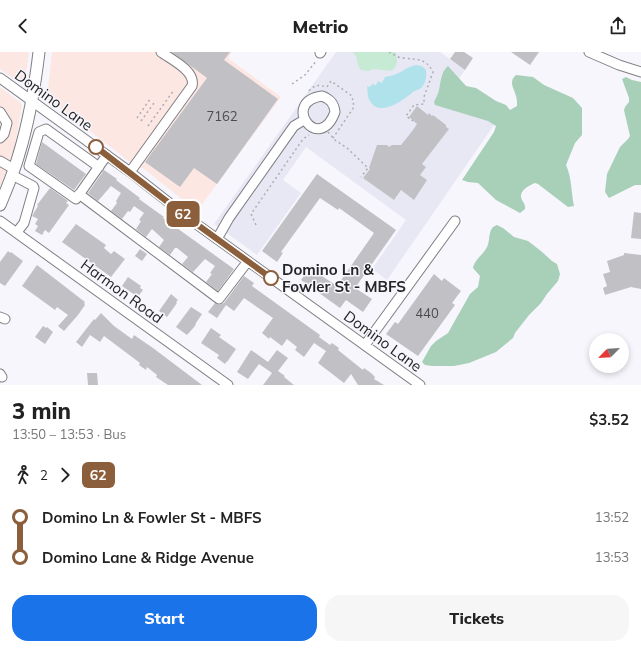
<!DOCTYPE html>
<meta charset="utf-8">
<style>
body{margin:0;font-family:Mulish,sans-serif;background:#f6f6f6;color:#222;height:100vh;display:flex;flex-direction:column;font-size:15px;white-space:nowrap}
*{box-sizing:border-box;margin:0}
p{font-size:13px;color:#767676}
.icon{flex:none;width:22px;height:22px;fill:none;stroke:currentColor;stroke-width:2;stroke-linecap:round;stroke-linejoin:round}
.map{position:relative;height:333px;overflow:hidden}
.sheet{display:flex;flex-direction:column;background:#fff;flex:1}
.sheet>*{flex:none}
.badge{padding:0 8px;border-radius:6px;font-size:14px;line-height:26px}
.needle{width:26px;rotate:246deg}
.controls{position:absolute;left:589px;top:281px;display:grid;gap:8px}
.controls a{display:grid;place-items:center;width:40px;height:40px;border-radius:50%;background:#fff;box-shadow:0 2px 6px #0003;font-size:20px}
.map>.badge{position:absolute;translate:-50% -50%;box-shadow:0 0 0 2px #fff}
.legs{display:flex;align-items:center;gap:6px;height:44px;padding:0 12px;font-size:13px}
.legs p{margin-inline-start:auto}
.summary{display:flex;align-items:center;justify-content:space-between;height:68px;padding:0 12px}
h1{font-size:22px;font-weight:800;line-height:30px}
.cta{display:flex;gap:8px;margin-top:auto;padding:8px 12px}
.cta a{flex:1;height:46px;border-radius:16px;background:#1a73e8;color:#fff;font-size:16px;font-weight:800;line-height:46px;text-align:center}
.cta a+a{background:#f6f6f6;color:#222}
ul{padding:0 12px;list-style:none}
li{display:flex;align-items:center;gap:14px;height:40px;font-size:15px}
li i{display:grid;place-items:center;width:6px;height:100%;margin:0 5px;background:currentColor}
li i::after{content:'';width:10px;height:10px;margin:-5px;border:3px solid;border-radius:50%;background:#fff}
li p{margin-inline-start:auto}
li:first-child i{background:linear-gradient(#0000 50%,currentColor 0)}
li:last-child i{background:linear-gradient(currentColor 50%,#0000 0)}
header{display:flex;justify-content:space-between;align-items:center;height:52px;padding:0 12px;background:#fff;font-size:18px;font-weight:800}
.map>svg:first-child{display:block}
.commercial{fill:#fce7e3}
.built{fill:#e8e8f5}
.green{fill:#c7ead4}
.forest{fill:#a8cfb7}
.water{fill:#b0e2eb}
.building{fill:#c0c0c5}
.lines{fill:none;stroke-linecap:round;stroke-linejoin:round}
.minor-casing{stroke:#7f7f84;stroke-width:11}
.major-casing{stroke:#7f7f84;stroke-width:13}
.path{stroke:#adadb2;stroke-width:1.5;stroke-dasharray:2 3;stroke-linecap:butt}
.minor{stroke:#fff;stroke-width:9}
.major{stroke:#fff;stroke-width:11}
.line-1-casing{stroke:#fff;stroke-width:9}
.line-1{stroke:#8b5e3c;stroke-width:6}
.stop-1-dot{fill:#fff;stroke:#8b5e3c;stroke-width:2}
.labels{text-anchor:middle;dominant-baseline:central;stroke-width:3;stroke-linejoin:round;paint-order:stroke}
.number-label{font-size:13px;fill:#4c4c4e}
.street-label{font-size:15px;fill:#252527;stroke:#f6f6fc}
.stop-label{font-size:15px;font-weight:bold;fill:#252527;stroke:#f6f6fc;text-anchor:start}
</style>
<header><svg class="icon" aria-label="back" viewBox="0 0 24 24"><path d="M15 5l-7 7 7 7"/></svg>Metrio<svg class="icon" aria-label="share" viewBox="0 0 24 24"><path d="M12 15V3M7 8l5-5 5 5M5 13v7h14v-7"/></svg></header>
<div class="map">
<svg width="641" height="333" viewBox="0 0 641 333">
<rect width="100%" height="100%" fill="#f6f6fc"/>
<path class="commercial" d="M0,0H29L25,29L22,30H18L0,17Z
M52,0H232L228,6L281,45L197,159L144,117L130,110L47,46Z
M0,35L21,51L22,54L14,98L0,135Z"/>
<path class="built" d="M336,0H440L465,18L458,28L503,60L387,228L372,217L406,168L306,95L283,128L301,141L257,203L214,172Z"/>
<path class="green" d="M353,0H396C397,8 399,14 391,19L373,17L369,19L361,18C355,11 359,6 353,0Z"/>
<path class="forest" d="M448,14L466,34L476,36L496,49L506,53L510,58L517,54C517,51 517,47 516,44C514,36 508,30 516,23L533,25L544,33L573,46L582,56V83L575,91L566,113C572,126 571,140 574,154L568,155L538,132L535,131C530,133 520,138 521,145C522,150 526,152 525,157L520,161L496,148L478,131L468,130L462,128L494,80L496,74L488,69L435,53L434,50C436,46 438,42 439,38C441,29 441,20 448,14Z
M626,25L632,28L641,30V133H635L609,146L605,140L607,122L620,95L628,87L630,84L624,58L625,55L629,50V46L622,27Z
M497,173L503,176L514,185L528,189L541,199L552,209L557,212L560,222L558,229L547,242L541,251L529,263L515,281L513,286L496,300L469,311L454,314H432L425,313L422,310L431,294L436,289L448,281L470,242L478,235L480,224L473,216C475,207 483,203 487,195C491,188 487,176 497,173Z"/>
<path class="water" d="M416,13L422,14L426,18C427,24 426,31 421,36C419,38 416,38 413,40C404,48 379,66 370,49C367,45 368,39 367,34L370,35L372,32L376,33L378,29L382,31L385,25C400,23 404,16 416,13Z"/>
<path class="building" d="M172,0H230L224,8L278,47L217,132L194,116L180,135L145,110L207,26Z
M455,0H464L473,6L465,18L450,7Z
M511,0H539L530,13Z
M417,54L428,63L429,61L432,64L433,63L446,73V75L449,77L422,112L426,115L420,123L427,128L414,148L401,138L394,148L363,126L370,117L369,116L377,93H387L389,95L392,93H401L413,78L417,72L409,65Z
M42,90L86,122L74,138L36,112Z
M104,118L117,127L116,128L140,146L139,147L164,165L163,166L234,217L218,239L206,230L212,222L210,221L215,214L205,207L193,220L182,212L188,205L177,196H175L170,203L159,195L164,188L152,177L146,185L136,177L141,169L139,168L144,161L134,154L130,160L128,159L122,167L111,159L117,151L116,149L121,141L111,134L98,149L88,141Z
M317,122L396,178L355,236L372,247L363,260L346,248L340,256L301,228L312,213L321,219L319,222L337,234L374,181L339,156L338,158L320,146L281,200L283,201L277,210L262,199Z
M50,136L68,149L66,151L69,153L49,181L45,178L42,183L35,179L38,174L35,172L38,167L32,164L38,154L37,153Z
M634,160L641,161V187L631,186Z
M76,172L106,193L104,196L111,202L114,199L125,207L111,225L62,190Z
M140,197L147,202L142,209L135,204Z
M8,199L10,201L11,200L23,209L5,234L0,231V210Z
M624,201L641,203V237L631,235L605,243L603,236L607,234L603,222L610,220L607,209L624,203Z
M37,213L85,250L84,252L85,253L78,263L64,279L58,274L68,263L57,255L55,258L22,234Z
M434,222L442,229L444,226L461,239L452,251L455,253L418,304L386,282L395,270L398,272Z
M244,224L254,231L252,234L320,283L319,285L330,293L332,291L339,296L338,298L363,318L364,316L371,321L375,325L374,327L384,333H358L351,322L344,331L318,311L326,299L314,291L304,305L295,298L297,295L287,287L282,294L270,285L269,287L262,281L273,266L244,246L234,259L226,253L217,266L208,260L215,251L219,253L224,251Z
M128,225L141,234L140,236L143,238L139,243L136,241L135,243L122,234Z
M171,242L178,248L176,250L177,251L167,265L159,259Z
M191,255L202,262L196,271L195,274L187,283L176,275Z
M101,261L114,274L132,287L134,283L153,296L202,333H168L156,325L157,323L147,315L146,318L139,313L140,311L104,284L100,290L90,283L82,295L76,290L94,267L95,268Z
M43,274L46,276L47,275L53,280L45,292L35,285Z
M211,276L221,283L219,285L236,297L227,310V309L225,312L217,306L219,303L201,291Z
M251,298L268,310L277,298L288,306L278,319L285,324L284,325L294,333H263L272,321L259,312L248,327L237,320Z
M87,321H97L98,333H88Z"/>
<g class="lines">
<defs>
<path id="minor" d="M589,0L619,13L641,20
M320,1L321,0
M0,26L130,120L195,171L420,333
M322,44C330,47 334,51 335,60C319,103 280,50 322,44Z
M0,60L7,71L4,82L0,86
M0,109L14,117
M99,115L46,77L39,80L29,114L76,147L107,103
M130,120L192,34C196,19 172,8 161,0
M12,123L33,134L34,136L24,171L17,180
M79,142L219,247L248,209
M0,169L228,333
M217,187L229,166L294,74L304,68
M0,265L5,267
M365,293L455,169
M0,322L2,325"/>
<path id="major" d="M0,153C7,136 14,120 19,102C29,69 35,34 39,0"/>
</defs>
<use href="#minor" class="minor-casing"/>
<use href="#major" class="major-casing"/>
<path class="path" d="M389,0C393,2 398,6 403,6C417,8 425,5 433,20L424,45V52L414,53L406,64L413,69
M292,32L305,23L317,8
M309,39C315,32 319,33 327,35L331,29L352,44L354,55L333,86
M137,66L150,47
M141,69L154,51
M148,74L174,38
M328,80L335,88L347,96L368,116L361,125
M256,173L251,162L303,87L309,83"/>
<use href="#minor" class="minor"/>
<use href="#major" class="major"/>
</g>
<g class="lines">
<defs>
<path id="line-1" d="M96,95L195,171L271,226"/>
</defs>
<use href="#line-1" class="line-1-casing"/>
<use href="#line-1" class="line-1"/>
</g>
<g class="stop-1-dot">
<circle cx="96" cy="95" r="7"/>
<circle cx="271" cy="226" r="7"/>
</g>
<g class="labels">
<g class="number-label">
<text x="222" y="64">7162</text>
<text x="427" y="261">440</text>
</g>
<g class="street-label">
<text transform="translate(54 48) rotate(36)">Domino Lane</text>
<text transform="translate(122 239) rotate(36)">Harmon Road</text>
<text transform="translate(383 289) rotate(36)">Domino Lane</text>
</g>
<g class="stop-label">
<text x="282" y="217">Domino Ln &amp;<tspan x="282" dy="17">Fowler St - MBFS</tspan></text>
</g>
</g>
</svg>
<div class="controls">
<a><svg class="needle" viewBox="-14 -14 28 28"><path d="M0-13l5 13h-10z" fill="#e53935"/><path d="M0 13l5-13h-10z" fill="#767676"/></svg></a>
</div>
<b class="badge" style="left:183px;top:162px;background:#8b5e3c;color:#fff">62</b>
</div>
<section class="sheet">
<div class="summary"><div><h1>3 min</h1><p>13:50 – 13:53 · Bus</p></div><b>$3.52</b></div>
<div class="legs"><svg class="icon" aria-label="walk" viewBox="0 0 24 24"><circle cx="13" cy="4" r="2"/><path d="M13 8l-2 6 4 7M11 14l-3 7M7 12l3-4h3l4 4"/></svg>2<svg class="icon" aria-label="forward" viewBox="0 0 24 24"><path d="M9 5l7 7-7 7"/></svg><b class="badge" style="background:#8b5e3c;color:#fff">62</b></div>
<ul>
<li><i style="color:#8b5e3c"></i><b>Domino Ln &amp; Fowler St - MBFS</b><p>13:52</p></li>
<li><i style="color:#8b5e3c"></i><b>Domino Lane &amp; Ridge Avenue</b><p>13:53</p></li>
</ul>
<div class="cta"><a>Start</a><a>Tickets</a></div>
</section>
